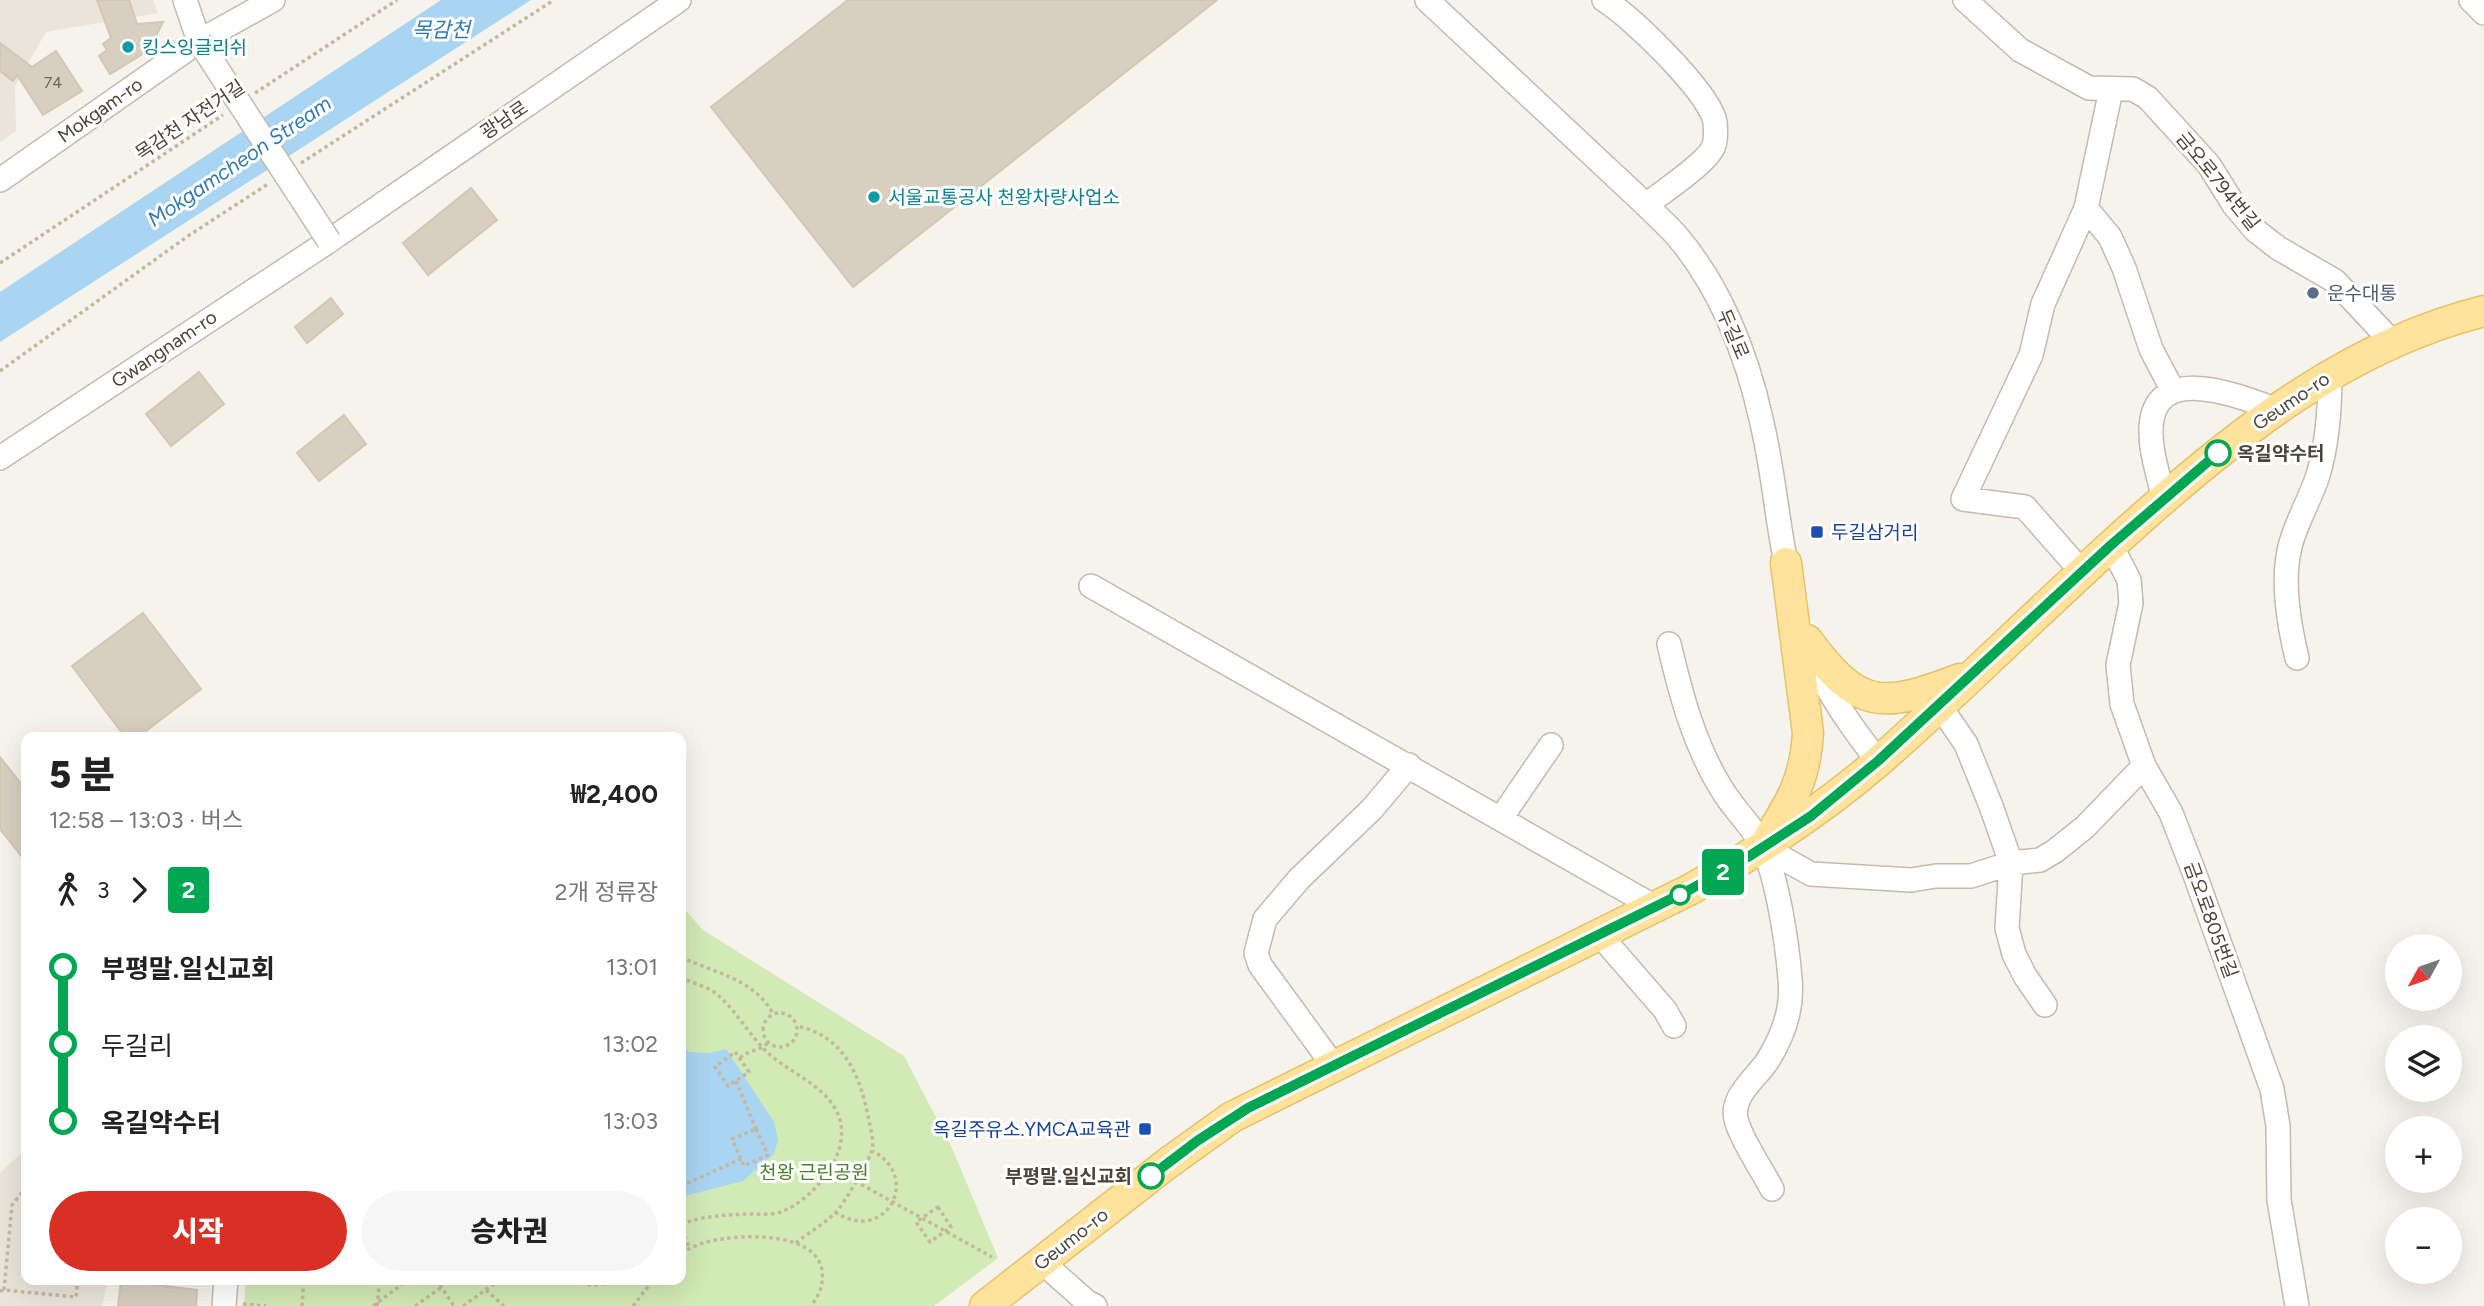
<!DOCTYPE html>
<html lang="ko">
<meta charset="utf-8">
<style>
body{margin:0;font-family:Figtree,"Noto Sans KR",sans-serif;background:#f6f6f6;color:#222;height:100vh;display:flex;flex-direction:column;font-size:26px;white-space:nowrap}
*{box-sizing:border-box;margin:0}
p{font-size:23px;color:#767676}
.icon{flex:none;width:38px;height:38px;fill:none;stroke:currentColor;stroke-width:2;stroke-linecap:round;stroke-linejoin:round}
.map{position:relative;flex:1;overflow:hidden}
.panel{position:absolute;left:21px;top:732px;width:665px;height:553px;display:flex;flex-direction:column;background:#fff;border-radius:14px;box-shadow:0 7px 28px #0002}
.panel>*{flex:none}
.badge{padding:0 14px;border-radius:5px;font-size:24px;line-height:46px}
.needle{width:46px;rotate:230deg}
.buttons{position:absolute;left:2385px;top:934px;display:grid;gap:14px}
.buttons a{display:grid;place-items:center;width:77px;height:77px;border-radius:50%;background:#fff;box-shadow:0 7px 28px #0002;font-size:35px}
.map>.badge{position:absolute;translate:-50% -50%;box-shadow:0 0 0 4px #fff}
.legs{display:flex;align-items:center;gap:10px;height:77px;padding:0 28px;font-size:23px}
.legs p{margin-inline-start:auto}
.summary{display:flex;align-items:center;justify-content:space-between;height:119px;padding:0 28px}
h1{font-size:38px;font-weight:800;line-height:52px}
.primary-button{display:flex;gap:14px;margin-top:auto;padding:14px 28px}
.primary-button a{flex:1;height:80px;border-radius:42px;background:#d93025;color:#fff;font-size:28px;font-weight:800;line-height:80px;text-align:center}
.primary-button a+a{background:#f6f6f6;color:#222}
ul{padding:0 28px;list-style:none}
li{display:flex;align-items:center;gap:24px;height:77px;font-size:26px}
li i{display:grid;place-items:center;width:10px;height:100%;margin:0 9px;background:currentColor}
li i::after{content:'';width:18px;height:18px;margin:-9px;border:5px solid;border-radius:50%;background:#fff}
li p{margin-inline-start:auto}
li:first-child i{background:linear-gradient(#0000 50%,currentColor 0)}
li:last-child i{background:linear-gradient(currentColor 50%,#0000 0)}
.map>svg:first-child{display:block}
.residential{fill:#eae5da}
.green{fill:#d2eab5}
.water{fill:#a9d4f2}
.building{fill:#d8cfc1;stroke:#d3c7b4;stroke-width:2}
.lines{fill:none;stroke-linecap:round;stroke-linejoin:round}
.minor-casing{stroke:#c2bbae;stroke-width:26}
.major-casing{stroke:#e6c16a;stroke-width:33}
.path{stroke:#c4b79f;stroke-width:3.5;stroke-dasharray:3.5 3.5;stroke-linecap:butt}
.minor{stroke:#fff;stroke-width:23}
.major{stroke:#ffe39c;stroke-width:30}
.minor-bridge-casing{stroke:#c2bbae;stroke-width:26;stroke-linecap:butt}
.minor-bridge{stroke:#fff;stroke-width:23}
.line-1-casing{stroke:#fff;stroke-width:16}
.line-1{stroke:#00a651;stroke-width:10}
.culture-dot{fill:#0f9aa8;stroke:#fff;stroke-width:2.5}
.service-dot{fill:#5c6f8a;stroke:#fff;stroke-width:2.5}
.stop-1-dot{fill:#fff;stroke:#00a651;stroke-width:3.5}
.transit-dot{fill:#1a4fb4;stroke:#fff;stroke-width:2.5}
.labels{text-anchor:middle;dominant-baseline:central;stroke-width:6;stroke-linejoin:round;paint-order:stroke}
.number-label{font-size:16px;fill:#6e675b}
.culture-label{font-size:19px;fill:#0d838f;stroke:#fff;text-anchor:start}
.street-label{font-size:19px;fill:#4b4439;stroke:#fff}
.service-label{font-size:19px;fill:#4e5e75;stroke:#fff;text-anchor:start}
.stop-label{font-size:19px;font-weight:bold;fill:#4b4439;stroke:#fff;text-anchor:start}
.transit-label{font-size:19px;fill:#164399;stroke:#fff;text-anchor:start}
.park-label{font-size:19px;fill:#4a7f2a;stroke:#fff}
.water-label{font-size:21px;font-style:italic;fill:#2e7ab2;stroke:#fff}
</style>
<div class="map">
<svg width="2484" height="1306" viewBox="0 0 2484 1306">
<rect width="100%" height="100%" fill="#f6f3ec"/>
<path class="residential" d="M0,0H153L158,13L46,32L15,86L16,131L0,142Z
M26,1149V1279H108L102,1306H0V1173Z"/>
<path class="green" d="M681,905L703,930L904,1056L952,1148L998,1258L934,1306H244L246,1279H681Z"/>
<path class="water" d="M441,0H531L0,342V292Z
M681,1043L689,1052L710,1053L726,1049L774,1122L778,1140L774,1154L743,1181L681,1197Z"/>
<path class="building" d="M97,0H129L137,24L163,22L149,50L110,74L99,56L107,50L103,44L111,38Z
M848,0H1217L853,287L711,107Z
M0,43L32,67L56,51L82,91L43,115L17,75L13,81L0,71Z
M471,188L497,220L428,275L403,243Z
M331,298L343,314L307,343L295,327Z
M199,372L224,404L171,446L146,414Z
M344,415L366,444L319,481L297,453Z
M143,613L201,689L138,737H125L72,666Z
M0,757L26,790V862L0,829Z
M121,1281L197,1290L196,1306H118Z"/>
<g class="lines">
<defs>
<path id="minor" d="M185,0L199,41
M1427,0L1646,205C1656,215 1667,225 1676,235C1720,286 1747,355 1761,419C1774,471 1777,526 1789,578
M1604,0C1632,17 1704,88 1714,118C1716,124 1716,138 1714,145C1710,161 1661,193 1646,205
M1965,0L2020,50L2089,88L2133,89L2148,98L2209,165L2234,205L2255,230L2278,248L2335,281L2393,343
M2471,0L2484,13
M0,180L199,41L273,0
M2086,208L2110,237L2124,268L2151,349L2173,391
M0,458L329,241L679,0
M2164,499C2159,477 2150,451 2151,428C2154,361 2239,396 2277,410
M2111,545L2129,580L2131,603L2118,665L2122,704L2144,766L2171,813L2194,872L2272,1089L2278,1126L2279,1200L2297,1306
M2082,572L2025,507L1963,499L2031,355L2043,304L2086,208L2111,90
M1091,586L1655,907
M1669,644C1681,695 1694,744 1721,788C1733,809 1754,827 1764,849C1778,884 1787,941 1790,979C1793,1007 1783,1036 1768,1060C1756,1079 1728,1097 1737,1123C1745,1146 1761,1168 1772,1189
M1813,658C1829,696 1853,729 1878,761
M2297,658C2289,625 2282,585 2289,551C2294,525 2310,501 2318,475C2328,442 2330,408 2330,374
M1939,705L1966,744L1991,806L2011,863L2007,928L2014,954L2025,976L2045,1005
M1501,818L1551,745
M1763,847L1811,874L1911,880L1936,876H1971L2011,863L2040,860L2055,851L2085,827L2144,766
M1599,934L1665,1010L1674,1026
M1333,1065L1260,965L1256,953L1265,919L1299,879L1372,809L1409,765
M1042,1262L1087,1302L1095,1306
M224,1306L226,1279"/>
<path id="major" d="M1807,640C1859,710 1881,709 1960,679
M1768,839C1792,800 1805,780 1808,733L1786,563
M985,1306L1168,1163L1232,1117L1691,889C1758,852 1821,811 1879,761C1969,682 2053,596 2143,517C2243,428 2352,344 2484,311"/>
</defs>
<use href="#minor" class="minor-casing"/>
<use href="#major" class="major-casing"/>
<path class="path" d="M255,93L397,0
M301,163L554,0
M0,263L223,115
M0,371L188,236L268,184
M681,957C714,973 755,979 773,1014
M681,976C691,984 704,985 714,992C735,1008 748,1034 767,1052C788,1072 821,1083 836,1110C857,1148 815,1199 781,1212C771,1215 759,1214 749,1214C725,1215 703,1216 681,1224
M763 1030a17 17 0 1 1 34 0a17 17 0 1 1-34 0Z
M735,1052L749,1072L728,1086L715,1067Z
M740,1058C748,1050 760,1051 768,1043
M736,1081L756,1129
M756,1129L768,1155L744,1166L732,1139Z
M855,1181L992,1257
M681,1186L741,1159
M938,1207L951,1227L930,1242L916,1222Z
M835,1212C884,1245 923,1179 873,1151
M681,1230L690,1248
M796,1243C808,1233 824,1224 835,1213C844,1204 866,1166 871,1153C875,1144 871,1131 869,1121C861,1078 845,1035 796,1026
M681,1253C690,1248 700,1243 711,1241C740,1234 817,1231 822,1271C824,1285 819,1295 811,1306
M436,1279L454,1306
M567,1279C585,1286 601,1287 618,1279
M4,1290L12,1205L26,1187
M486,1290L504,1306
M0,1291L4,1290L76,1297L78,1279
M243,1304L266,1306
M302,1306L304,1279
M373,1306L409,1279
M377,1306L380,1279
M415,1306L442,1287
M463,1306L501,1279
M633,1306L654,1279"/>
<use href="#minor" class="minor"/>
<use href="#major" class="major"/>
<defs>
<path id="minor-bridge" d="M199,41L329,241"/>
</defs>
<use href="#minor-bridge" class="minor-bridge-casing"/>
<use href="#minor-bridge" class="minor-bridge"/>
</g>
<g class="lines">
<defs>
<path id="line-1" d="M1151,1176L1197,1141L1248,1108L1691,889L1748,857L1811,816L1878,761L2111,545L2218,453"/>
</defs>
<use href="#line-1" class="line-1-casing"/>
<use href="#line-1" class="line-1"/>
</g>
<g class="culture-dot">
<circle cx="128" cy="47" r="7"/>
<circle cx="874" cy="197" r="7"/>
</g>
<circle class="service-dot" cx="2313" cy="293" r="7"/>
<g class="stop-1-dot">
<circle cx="2218" cy="453" r="12"/>
<circle cx="1680" cy="895" r="9"/>
<circle cx="1151" cy="1176" r="12"/>
</g>
<g class="transit-dot">
<rect x="1810" y="525" width="14" height="14" rx="3.5"/>
<rect x="1138" y="1122" width="14" height="14" rx="3.5"/>
</g>
<g class="labels">
<g class="number-label">
<text x="53" y="82">74</text>
</g>
<g class="culture-label">
<text x="142" y="47">킹스잉글리쉬</text>
<text x="888" y="197">서울교통공사 천왕차량사업소</text>
</g>
<g class="street-label">
<text transform="translate(100 110) rotate(-35)">Mokgam-ro</text>
<text transform="translate(190 120) rotate(-34)">목감천 자전거길</text>
<text transform="translate(504 120) rotate(-34)">광남로</text>
<text transform="translate(2218 181) rotate(51)">금오로794번길</text>
<text transform="translate(1733 334) rotate(67)">두길로</text>
<text transform="translate(164 349) rotate(-34)">Gwangnam-ro</text>
<text transform="translate(2291 401) rotate(-34)">Geumo-ro</text>
<text transform="translate(2211 920) rotate(70)">금오로805번길</text>
<text transform="translate(1071 1239) rotate(-38)">Geumo-ro</text>
</g>
<g class="service-label">
<text x="2327" y="293">운수대통</text>
</g>
<g class="stop-label">
<text x="2237" y="453">옥길약수터</text>
<text x="1132" y="1176" text-anchor="end">부평말.일신교회</text>
</g>
<g class="transit-label">
<text x="1831" y="532">두길삼거리</text>
<text x="1131" y="1129" text-anchor="end">옥길주유소.YMCA교육관</text>
</g>
<g class="park-label">
<text x="814" y="1172">천왕 근린공원</text>
</g>
<g class="water-label">
<text x="441" y="29">목감천</text>
<text transform="translate(239 161) rotate(-34)">Mokgamcheon Stream</text>
</g>
</g>
</svg>
<div class="buttons">
<a><svg class="needle" viewBox="-14 -14 28 28"><path d="M0-13l5 13h-10z" fill="#e53935"/><path d="M0 13l5-13h-10z" fill="#767676"/></svg></a>
<a><svg class="icon" aria-label="layers" viewBox="0 0 24 24"><path d="M12 4l9 5-9 5-9-5zM3 14l9 5 9-5"/></svg></a>
<a>+</a>
<a>−</a>
</div>
<b class="badge" style="left:1723px;top:872px;background:#00a651;color:#fff">2</b>
<section class="panel">
<div class="summary"><div><h1>5 분</h1><p>12:58 – 13:03 · 버스</p></div><b>₩2,400</b></div>
<div class="legs"><svg class="icon" aria-label="walk" viewBox="0 0 24 24"><circle cx="13" cy="4" r="2"/><path d="M13 8l-2 6 4 7M11 14l-3 7M7 12l3-4h3l4 4"/></svg>3<svg class="icon" aria-label="forward" viewBox="0 0 24 24"><path d="M9 5l7 7-7 7"/></svg><b class="badge" style="background:#00a651;color:#fff">2</b><p>2개 정류장</p></div>
<ul>
<li><i style="color:#00a651"></i><b>부평말.일신교회</b><p>13:01</p></li>
<li><i style="color:#00a651"></i><span>두길리</span><p>13:02</p></li>
<li><i style="color:#00a651"></i><b>옥길약수터</b><p>13:03</p></li>
</ul>
<div class="primary-button"><a>시작</a><a>승차권</a></div>
</section>
</div>
